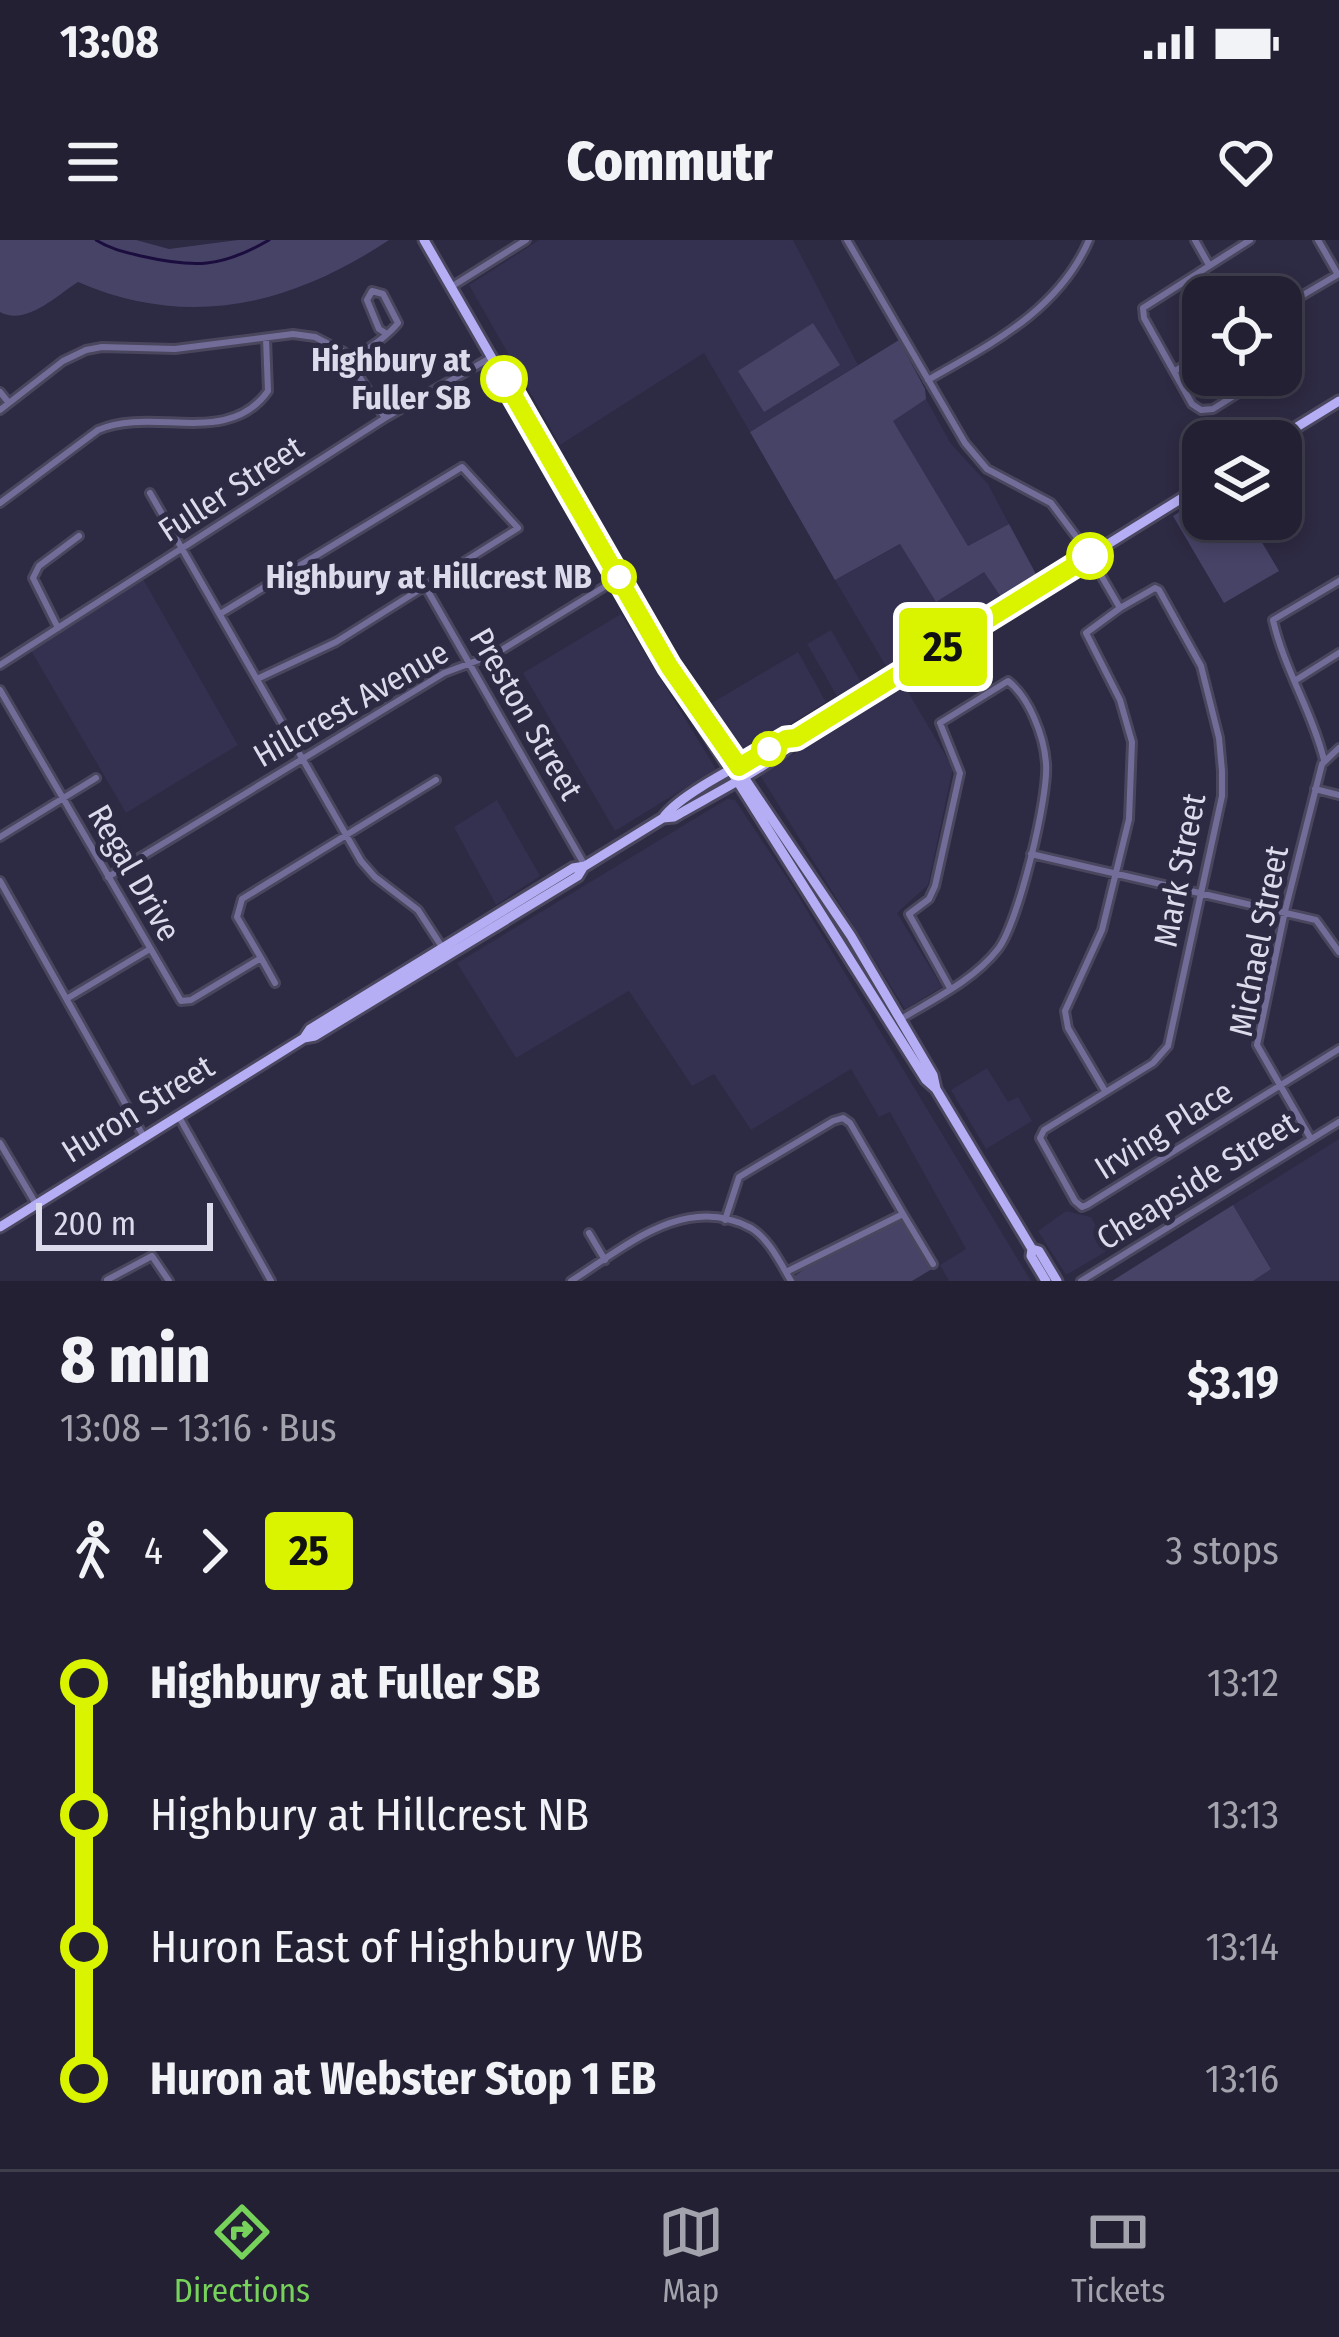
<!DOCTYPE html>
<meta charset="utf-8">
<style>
body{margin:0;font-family:"Fira Sans Condensed",sans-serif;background:#2e2d3e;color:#f1f3f6;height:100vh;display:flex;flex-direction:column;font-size:45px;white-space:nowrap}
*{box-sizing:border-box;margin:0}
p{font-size:39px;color:#a2a3ac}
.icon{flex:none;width:66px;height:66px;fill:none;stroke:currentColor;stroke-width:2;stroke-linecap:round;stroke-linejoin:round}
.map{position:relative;height:1041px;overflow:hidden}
.drawer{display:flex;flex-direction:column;background:#222032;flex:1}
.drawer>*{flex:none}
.badge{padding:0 24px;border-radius:9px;font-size:42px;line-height:78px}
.fabs{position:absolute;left:1182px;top:36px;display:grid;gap:24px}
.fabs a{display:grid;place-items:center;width:120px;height:120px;border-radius:24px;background:#222032;box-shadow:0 6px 18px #0003,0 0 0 3px #3f3e4d;font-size:60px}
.scale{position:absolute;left:36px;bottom:30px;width:177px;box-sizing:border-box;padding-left:12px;border:6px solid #dcdbec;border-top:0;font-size:33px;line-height:42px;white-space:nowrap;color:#dcdbec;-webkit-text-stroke:9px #2d2a43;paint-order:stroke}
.map>.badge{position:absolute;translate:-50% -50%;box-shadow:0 0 0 6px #fff}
.legs{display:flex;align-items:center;gap:18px;height:132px;padding:0 60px;font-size:39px}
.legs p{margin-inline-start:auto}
.head{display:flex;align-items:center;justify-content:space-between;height:204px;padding:0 60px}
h1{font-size:66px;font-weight:800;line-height:90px}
ul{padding:0 60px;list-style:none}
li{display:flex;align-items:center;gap:42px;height:132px;font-size:45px}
li i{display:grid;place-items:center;width:18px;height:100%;margin:0 15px;background:currentColor}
li i::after{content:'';width:30px;height:30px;margin:-15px;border:9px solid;border-radius:50%;background:#222032}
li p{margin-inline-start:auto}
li:first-child i{background:linear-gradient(#0000 50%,currentColor 0)}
li:last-child i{background:linear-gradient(currentColor 50%,#0000 0)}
.status{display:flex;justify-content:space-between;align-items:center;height:84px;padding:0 60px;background:#222032;direction:ltr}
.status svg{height:33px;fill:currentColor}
header{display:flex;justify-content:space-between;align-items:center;height:156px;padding:0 60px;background:#222032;font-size:54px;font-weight:800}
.menu{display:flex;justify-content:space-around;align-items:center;height:168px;border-top:3px solid #3f3e4d;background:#222032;font-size:33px;color:#a2a3ac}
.menu a{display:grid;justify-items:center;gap:6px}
.menu .active{color:#76d25a}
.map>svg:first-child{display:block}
.built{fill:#343050}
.green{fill:#474367}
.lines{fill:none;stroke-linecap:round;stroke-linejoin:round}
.stream{stroke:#1b0e3e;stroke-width:3}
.minor-casing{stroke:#49465e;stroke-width:12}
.major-casing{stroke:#49465e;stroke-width:15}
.minor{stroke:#716d98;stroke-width:6}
.major{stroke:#b5aef4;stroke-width:9}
.line-1-casing{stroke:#fff;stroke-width:27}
.line-1{stroke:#daf400;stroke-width:18}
.stop-1-dot{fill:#fff;stroke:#daf400;stroke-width:6}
.labels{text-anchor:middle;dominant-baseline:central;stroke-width:10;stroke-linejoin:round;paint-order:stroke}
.stop-label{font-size:33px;font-weight:bold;fill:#dcdbec;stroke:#2d2a43;text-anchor:end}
.street-label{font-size:33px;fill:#dcdbec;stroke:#2d2a43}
</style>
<div class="status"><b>13:08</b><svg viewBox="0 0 49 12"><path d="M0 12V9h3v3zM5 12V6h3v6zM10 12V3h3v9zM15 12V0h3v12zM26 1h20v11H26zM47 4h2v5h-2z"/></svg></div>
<header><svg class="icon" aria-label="menu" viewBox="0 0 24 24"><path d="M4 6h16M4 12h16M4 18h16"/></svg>Commutr<svg class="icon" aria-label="heart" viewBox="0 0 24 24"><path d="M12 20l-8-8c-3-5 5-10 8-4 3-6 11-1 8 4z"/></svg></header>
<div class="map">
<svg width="1339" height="1041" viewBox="0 0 1339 1041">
<rect width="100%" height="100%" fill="#2d2a43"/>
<path class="built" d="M539,0H793L858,125L750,192L704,113L560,205L469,45Z
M926,159L951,204L988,244L1009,284L968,306L892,180Z
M901,304L936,362L984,331L1001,357L887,428L835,340Z
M143,339L238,505L126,573L30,409Z
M621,374L716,529L615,591L523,433Z
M831,390L862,444L838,458L807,404Z
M798,412L826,462L741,515L710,464Z
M904,445L953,528L928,645L897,673L942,747L905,769L760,535Z
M727,559L735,560L793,647L1031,1041H949L940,1025L966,1009L890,872L879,877L851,829L751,890L714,834L692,846L629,751L516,818L457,723Z
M497,560L540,636L496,665L454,587Z
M987,828L1008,862L1018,857L1032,881L986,909L951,850Z
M1339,899V1041H1253L1271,1028L1233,965Z
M1066,971L1091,977L1109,1010L1066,1035L1038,991Z"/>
<path class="green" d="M0,0H136L169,9L238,0H389C291,65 189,90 78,42C56,56 26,86 0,72Z
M813,83L840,125L764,172L738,131Z
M899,100L925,149L926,159L893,181L968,306L1009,284L1037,336L1001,357L984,332L936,362L900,304L835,340L750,192Z
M1203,257V279H1248L1279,331L1224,363L1173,276Z
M1233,965L1271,1029L1253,1041H1112Z
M899,980H903L932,1029L912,1041H795L793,1037L822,1017Z"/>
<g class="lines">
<path class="stream" d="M96,0C110,9 125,12 141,16C194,28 221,28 269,0"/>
<defs>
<path id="minor" d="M847,0L965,203L987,229L1051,263L1087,311L1120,368L1155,348L1159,350L1201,426L1219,498L1222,531V556L1168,806L1153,823L1044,890L1040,898L1075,961L1082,967L1087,965L1339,809
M1195,0L1209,25
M1318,0L1337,33
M451,47L526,0
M1281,68L1337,35
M351,120C367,109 386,98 398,83L383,54L372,51L367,60L379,89L387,94
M1175,131L1203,114
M928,140C992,103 1058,71 1089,0
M0,152L9,163
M1240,152L1213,169L1201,170L1192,164L1144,78L1143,68L1250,0
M0,170L63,121L86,110L102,107L175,109L293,94L315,97L344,112L385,178
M150,253L361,621L375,637L418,670L444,710
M0,263L98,190C153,166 228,208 268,151L266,98
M425,346L584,624
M220,374L462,227L518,288L336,402L257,439
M58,388L33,338L39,326L79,296
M0,425L385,178L490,118
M1296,440L1339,413
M0,450L181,761L191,760L261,718L237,677L242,659L436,540
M1324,520C1312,471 1284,429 1273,380L1339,341
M1315,549L1339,555
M0,597L96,538
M1031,614L1316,680L1339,712
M108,637L444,433L495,414L617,339
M0,641L144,897
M261,718L275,743
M68,758L150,709
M901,779C934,759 974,740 998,709C1018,684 1049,556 1046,523C1044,496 1029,457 1008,441L940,483L960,533L935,646L929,659L909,674L950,748
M1105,851L1068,788L1065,771L1102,690L1129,579L1132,502L1120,460L1086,393L1120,368
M179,877L271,1041
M1311,899L1257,805L1285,671L1322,524L1339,508
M0,903L36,964
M903,974L933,1024
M725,980L739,937L833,881L843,878L850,883L903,974L786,1032
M589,993L605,1020
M107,1040L152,1016L169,1041
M571,1041C624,1008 685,952 751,988C769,999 781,1024 791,1041
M1081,1041L1339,882"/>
<path id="major" d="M424,0L669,426L851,696L933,835L936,849
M1274,201L1339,161
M694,464L697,477C773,599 851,719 926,840L936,849L1032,1009L1039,1011L1057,1041
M663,578L674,577C700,561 785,519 796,498
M304,798L315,796L578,636L584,626
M0,987L304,798L310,789L573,628L585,626L663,578C681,552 756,517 786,499L796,498L1203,245
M1032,1009L1031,1016L1046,1041"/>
</defs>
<use href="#minor" class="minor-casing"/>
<use href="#major" class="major-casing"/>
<use href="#minor" class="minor"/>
<use href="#major" class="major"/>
</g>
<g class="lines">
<defs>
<path id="line-1" d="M504,139L669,426L739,527L786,499L796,498L1090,316"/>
</defs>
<use href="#line-1" class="line-1-casing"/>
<use href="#line-1" class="line-1"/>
</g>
<g class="stop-1-dot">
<circle cx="504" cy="139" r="21"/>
<circle cx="1090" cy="316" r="21"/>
<circle cx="619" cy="337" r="15"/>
<circle cx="769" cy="509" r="15"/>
</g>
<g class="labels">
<g class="stop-label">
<text x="471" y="120">Highbury at<tspan x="471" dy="38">Fuller SB</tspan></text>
<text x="592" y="337">Highbury at Hillcrest NB</text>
</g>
<g class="street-label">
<text transform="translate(231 249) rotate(-33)">Fuller Street</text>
<text transform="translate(351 464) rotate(-30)">Hillcrest Avenue</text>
<text transform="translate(526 474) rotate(60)">Preston Street</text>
<text transform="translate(1180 630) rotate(-79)">Mark Street</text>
<text transform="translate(134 633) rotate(60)">Regal Drive</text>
<text transform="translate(1259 701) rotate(-79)">Michael Street</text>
<text transform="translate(138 869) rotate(-32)">Huron Street</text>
<text transform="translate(1164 890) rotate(-32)">Irving Place</text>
<text transform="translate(1197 941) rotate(-32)">Cheapside Street</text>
</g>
</g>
</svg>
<div class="fabs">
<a><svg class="icon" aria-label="locate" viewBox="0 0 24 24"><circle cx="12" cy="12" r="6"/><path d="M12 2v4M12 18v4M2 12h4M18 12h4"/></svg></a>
<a><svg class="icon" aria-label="layers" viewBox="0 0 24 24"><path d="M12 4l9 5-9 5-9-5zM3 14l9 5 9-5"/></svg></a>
</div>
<div class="scale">200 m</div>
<b class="badge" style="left:943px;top:407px;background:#daf400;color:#111">25</b>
</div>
<section class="drawer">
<div class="head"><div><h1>8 min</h1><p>13:08 – 13:16 · Bus</p></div><b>$3.19</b></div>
<div class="legs"><svg class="icon" aria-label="walk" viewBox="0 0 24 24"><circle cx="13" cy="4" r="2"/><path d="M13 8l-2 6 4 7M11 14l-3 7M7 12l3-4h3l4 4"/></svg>4<svg class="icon" aria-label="forward" viewBox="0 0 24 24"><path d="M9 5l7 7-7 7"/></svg><b class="badge" style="background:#daf400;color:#111">25</b><p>3 stops</p></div>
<ul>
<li><i style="color:#daf400"></i><b>Highbury at Fuller SB</b><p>13:12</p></li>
<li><i style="color:#daf400"></i><span>Highbury at Hillcrest NB</span><p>13:13</p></li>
<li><i style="color:#daf400"></i><span>Huron East of Highbury WB</span><p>13:14</p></li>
<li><i style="color:#daf400"></i><b>Huron at Webster Stop 1 EB</b><p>13:16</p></li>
</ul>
</section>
<nav class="menu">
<a class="active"><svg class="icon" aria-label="directions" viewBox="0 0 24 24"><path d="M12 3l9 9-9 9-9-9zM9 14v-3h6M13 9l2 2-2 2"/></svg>Directions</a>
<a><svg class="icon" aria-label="map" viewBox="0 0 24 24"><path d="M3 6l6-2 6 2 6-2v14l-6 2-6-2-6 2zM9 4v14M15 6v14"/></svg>Map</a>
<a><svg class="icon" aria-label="tickets" viewBox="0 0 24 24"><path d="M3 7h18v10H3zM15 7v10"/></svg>Tickets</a>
</nav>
